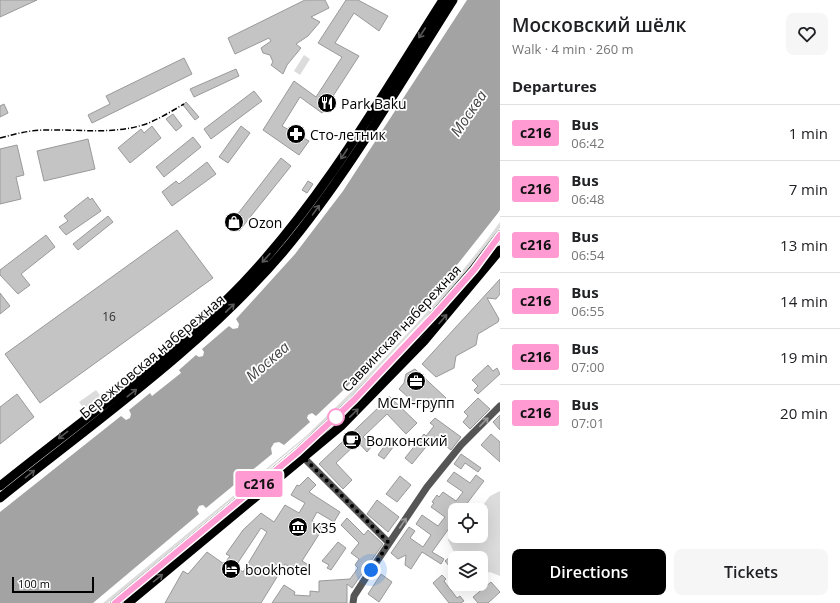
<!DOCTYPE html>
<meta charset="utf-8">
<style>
body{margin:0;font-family:"Open Sans",sans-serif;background:#f6f6f6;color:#202124;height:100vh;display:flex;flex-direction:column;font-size:15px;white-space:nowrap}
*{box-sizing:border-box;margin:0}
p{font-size:13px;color:#757577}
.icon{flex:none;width:22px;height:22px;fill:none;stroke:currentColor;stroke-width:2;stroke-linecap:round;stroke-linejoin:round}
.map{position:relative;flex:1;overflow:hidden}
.side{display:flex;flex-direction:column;background:#fff;width:340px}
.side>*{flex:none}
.badge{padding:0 8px;border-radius:3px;font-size:14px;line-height:26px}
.buttons{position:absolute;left:448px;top:503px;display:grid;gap:8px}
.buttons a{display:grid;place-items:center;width:40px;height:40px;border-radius:8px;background:#fff;box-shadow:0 4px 16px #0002;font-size:20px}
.scale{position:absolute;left:12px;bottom:10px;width:82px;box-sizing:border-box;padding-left:4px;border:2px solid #000;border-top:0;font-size:11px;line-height:14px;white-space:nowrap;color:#000;-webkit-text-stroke:3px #fff;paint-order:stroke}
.you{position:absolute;width:20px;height:20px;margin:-10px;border:3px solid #fff;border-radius:50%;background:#1a73e8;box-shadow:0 0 0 6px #1a73e833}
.map>.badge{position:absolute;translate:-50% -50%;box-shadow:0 0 0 2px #fff}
h2{padding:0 12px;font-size:15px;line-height:36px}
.round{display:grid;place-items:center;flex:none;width:42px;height:42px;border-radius:8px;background:#f6f6f6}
.summary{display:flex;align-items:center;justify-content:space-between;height:68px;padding:0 12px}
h1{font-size:19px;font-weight:600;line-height:30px}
.button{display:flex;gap:8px;margin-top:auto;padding:8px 12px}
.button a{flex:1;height:46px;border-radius:8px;background:#000;color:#fff;font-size:16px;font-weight:600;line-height:46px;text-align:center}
.button a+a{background:#f6f6f6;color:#202124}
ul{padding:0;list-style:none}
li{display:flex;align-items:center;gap:12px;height:56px;padding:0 12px;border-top:1px solid #e0e0e0}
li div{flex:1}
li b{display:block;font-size:15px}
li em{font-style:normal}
li .badge{min-width:44px;font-weight:700;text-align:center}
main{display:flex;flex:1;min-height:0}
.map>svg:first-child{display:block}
.green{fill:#dcdcdc}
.water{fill:#a3a3a3}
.building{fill:#c4c4c4;stroke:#999;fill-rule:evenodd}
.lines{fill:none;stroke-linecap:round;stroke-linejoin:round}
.minor{stroke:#555;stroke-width:7}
.major{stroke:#000;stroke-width:9}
.rail{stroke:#000;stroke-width:1.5;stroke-dasharray:6 2 1 2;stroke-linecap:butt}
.oneway{stroke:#595959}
.oneway2{stroke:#999}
.line-casing{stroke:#fff;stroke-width:9}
.line{stroke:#ff9ad2;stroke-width:6}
.walk{stroke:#000;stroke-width:4;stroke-dasharray:0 7.2}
.stop-dot{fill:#fff;stroke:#ff9ad2;stroke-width:2}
.labels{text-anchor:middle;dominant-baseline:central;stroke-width:3.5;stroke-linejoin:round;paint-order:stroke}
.number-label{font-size:12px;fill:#313131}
.poi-label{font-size:14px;fill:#000;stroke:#fff;text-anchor:start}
.street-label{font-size:14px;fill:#000;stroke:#fff}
.water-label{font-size:15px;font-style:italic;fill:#444;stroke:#fff}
</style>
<main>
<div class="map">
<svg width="500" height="603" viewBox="0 0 500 603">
<rect width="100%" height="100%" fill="#fff"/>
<path class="green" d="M304,55L310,59L300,75L294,71Z
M500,222V228L486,247L439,303L366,381L321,425L120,593L108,603H103L306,436C376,369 443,300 500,222Z
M96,390L100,395L99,397L84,409L79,402Z
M500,491V576L490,572L481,575V558H457L448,540L455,530V536H481V510H479L490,496Z"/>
<path class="water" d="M467,0H500V210L498,213C469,250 440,287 408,323C379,356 348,386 316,416L312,413L308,415L307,418L310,422L284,445L279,442L274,443L271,448L272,454L206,508L203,505L199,506L197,510L199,514L93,603H0V512L121,416L126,420L130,418L131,414L129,410L150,393L152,396L181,373L179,370L196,355L199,357L203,356L204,352L202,349L229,326L233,329L238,328L239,324L236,319L295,254L343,191Z"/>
<path class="building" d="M0,0H37L0,17Z
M305,0H325L329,8L311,17L320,22L308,36L296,44L301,48L287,65L283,74L271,65L273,62L270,55L263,53L261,48L271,41L269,38L235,54L228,38Z
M346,0H358L388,16L379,31L354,13L335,43L359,56L322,113L300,97L282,126L309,141L299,155L263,130L294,81L316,97L342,57L318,43Z
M184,58L192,74L92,123L88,115L110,104L106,96Z
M236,69L239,76L194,97L190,89Z
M254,91L262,101L211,139L204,129Z
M186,102L199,117L195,120L183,105Z
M4,104L8,113L0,117V106Z
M173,114L182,126L176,131L166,119Z
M152,126L161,138L130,163L118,148L141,129L144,133Z
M241,126L250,133L228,163L219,157Z
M193,137L201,147L164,177L156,167Z
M88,139L95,169L44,181L37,151Z
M17,145L24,175L16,177L21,199L0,204V149Z
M281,158L291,166L239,231L230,224Z
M207,162L216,174L172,206L162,192L176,181L179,184Z
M308,181L313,184L307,193L302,190Z
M88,197L90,200L92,198L101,211L66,235L59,227L68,221L64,216Z
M108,216L113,222L78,250L73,244Z
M177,230L213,278L40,403L5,354Z
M46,235L55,247L21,274L30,285L18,294L0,275V270Z
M500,279V294L496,299L487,298L499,319L498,322L478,334L476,345L456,356L454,368L436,377L422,364Z
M0,293L10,306L0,314Z
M488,365L493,371L497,368L500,374L478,394L474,390L478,386L472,380Z
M415,369L446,398L433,411L421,403L418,406L399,389L404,383L406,374Z
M17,394L34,417L0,444V407Z
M389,396L417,423L406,434L387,414L363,437L372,446L367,452L358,442L336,463L352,480L343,489L319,464L379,407Z
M478,398L490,409L470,429L463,422L468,416L464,412Z
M500,415V430L493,422Z
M435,418L461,437L451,450L434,437L412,464L405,458L424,434L426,436L434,426L430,423Z
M491,434L500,442V462L481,445Z
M391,437L397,442L384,459L378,455Z
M461,454L481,468L478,472L465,463L461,469L454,464Z
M454,472L470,483L476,475L484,481L462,510H455V520L432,552L444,559L441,564L422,552L411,569L405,565L406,555L398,559L391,553L409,527L415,531L410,538L423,547L431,535L416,524L422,515L438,526L445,517L431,507L434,503L432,502L437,495L439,497L443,492L456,501L463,492L447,481Z
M400,476L411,485L397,502L386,494Z
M308,477L316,485L309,492L340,512L334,522L317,512L312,521L323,528L302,561L310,566L303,576L285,564L261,603H165L183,571L188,574L207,552L224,564L230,556L226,554L243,530L261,513L274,522L285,505L299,513L305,503L291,495L297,485L299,486ZM261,528L267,532L243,572L235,567Z
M377,500L399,517L388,532L367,514Z
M347,518L364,535L368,530L383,544L352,588L347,584V603H272L284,585L295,592L294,595L310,596V591L319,592V581L350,579L358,568L355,565L359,559L351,553L359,543L341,525Z
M338,542L346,548L331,570L327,568L329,565L322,561Z
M451,556L455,560V573L445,561Z
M381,574L392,582L379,602L368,594Z
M442,575L446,579L444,581L457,598L460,596L464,601L461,603H449L433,583Z
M491,582L500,592L488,603H478L473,597Z"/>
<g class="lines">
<path class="minor" d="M304,458L389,543
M353,603L354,596L365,579L427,487L461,445L500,406"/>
<path class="major" d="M0,486C82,420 170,359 243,283C323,199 381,97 443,0
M0,498C97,420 202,347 283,252C348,174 399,85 453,0
M115,603L298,452L354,400L417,335L473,270L500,235
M128,603L341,426L424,341L500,250"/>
<path class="rail" d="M0,138C15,134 30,130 45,130C79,129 113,135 146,124C159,119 172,111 184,104"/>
</g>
<defs><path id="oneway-shaft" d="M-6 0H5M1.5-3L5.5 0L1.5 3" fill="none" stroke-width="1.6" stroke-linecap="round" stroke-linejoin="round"/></defs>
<g class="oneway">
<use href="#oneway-shaft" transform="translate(422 33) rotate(123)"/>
<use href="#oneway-shaft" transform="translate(344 154) rotate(123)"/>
<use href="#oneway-shaft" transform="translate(316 210) rotate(-54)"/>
<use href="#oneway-shaft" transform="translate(266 258) rotate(132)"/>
<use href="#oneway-shaft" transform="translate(230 308) rotate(-44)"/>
<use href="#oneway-shaft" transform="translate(443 319) rotate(-49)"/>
<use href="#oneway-shaft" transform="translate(132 393) rotate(-38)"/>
<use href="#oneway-shaft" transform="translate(354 413) rotate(-44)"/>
<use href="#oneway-shaft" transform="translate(63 435) rotate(142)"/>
<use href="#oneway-shaft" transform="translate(30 474) rotate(-39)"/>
<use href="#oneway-shaft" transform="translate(158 578) rotate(-39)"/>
</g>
<g class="oneway2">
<use href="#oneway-shaft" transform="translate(484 422) rotate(-46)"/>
<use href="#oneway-shaft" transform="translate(403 523) rotate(-56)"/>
</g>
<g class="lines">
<defs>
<path id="line" d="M115,603L298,452L354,400L436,313L474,270L500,235"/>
</defs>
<use href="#line" class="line-casing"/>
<use href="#line" class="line"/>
<path class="walk" d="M336,417L343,424L304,458L389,543L371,570"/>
</g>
<defs>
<symbol id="restaurant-disc" viewBox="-11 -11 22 22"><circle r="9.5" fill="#000" stroke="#fff"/><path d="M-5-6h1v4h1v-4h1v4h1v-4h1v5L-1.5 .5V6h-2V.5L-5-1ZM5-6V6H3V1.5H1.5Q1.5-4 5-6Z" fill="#fff"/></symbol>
<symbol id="pharmacy-disc" viewBox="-11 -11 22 22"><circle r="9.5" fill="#000" stroke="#fff"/><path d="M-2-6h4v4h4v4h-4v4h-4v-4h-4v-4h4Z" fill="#fff"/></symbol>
<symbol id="shop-disc" viewBox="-11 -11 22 22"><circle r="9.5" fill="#000" stroke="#fff"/><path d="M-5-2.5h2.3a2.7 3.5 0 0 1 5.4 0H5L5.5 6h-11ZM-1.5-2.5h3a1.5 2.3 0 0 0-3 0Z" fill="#fff"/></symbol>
<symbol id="office-disc" viewBox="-11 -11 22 22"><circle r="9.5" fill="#000" stroke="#fff"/><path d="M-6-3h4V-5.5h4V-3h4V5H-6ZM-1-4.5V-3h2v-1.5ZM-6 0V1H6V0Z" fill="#fff"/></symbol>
<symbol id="cafe-disc" viewBox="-11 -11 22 22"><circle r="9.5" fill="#000" stroke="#fff"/><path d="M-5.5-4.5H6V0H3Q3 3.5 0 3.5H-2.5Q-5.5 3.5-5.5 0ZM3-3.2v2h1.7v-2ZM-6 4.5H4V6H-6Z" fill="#fff"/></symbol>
<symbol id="museum-disc" viewBox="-11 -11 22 22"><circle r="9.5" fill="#000" stroke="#fff"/><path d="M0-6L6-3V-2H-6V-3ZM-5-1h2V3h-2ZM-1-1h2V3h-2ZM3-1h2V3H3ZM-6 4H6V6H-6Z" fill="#fff"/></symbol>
<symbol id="hotel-disc" viewBox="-11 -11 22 22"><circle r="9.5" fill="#000" stroke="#fff"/><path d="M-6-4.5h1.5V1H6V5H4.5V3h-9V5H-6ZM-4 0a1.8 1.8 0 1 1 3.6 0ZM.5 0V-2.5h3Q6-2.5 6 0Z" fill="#fff"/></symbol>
</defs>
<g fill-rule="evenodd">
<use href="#restaurant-disc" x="316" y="92" width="22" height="22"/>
<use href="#pharmacy-disc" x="285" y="123" width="22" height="22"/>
<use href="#shop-disc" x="223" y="211" width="22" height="22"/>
<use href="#office-disc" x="405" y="370" width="22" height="22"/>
<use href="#cafe-disc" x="341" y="429" width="22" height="22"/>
<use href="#museum-disc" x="287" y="516" width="22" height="22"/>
<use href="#hotel-disc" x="220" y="558" width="22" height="22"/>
</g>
<circle class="stop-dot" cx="336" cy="417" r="8"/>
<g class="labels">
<g class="number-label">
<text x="109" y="316">16</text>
</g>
<g class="poi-label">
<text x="341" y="103">Park Baku</text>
<text x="310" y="134">Сто-летник</text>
<text x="248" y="222">Ozon</text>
<text x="416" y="402" text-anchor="middle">МСМ-групп</text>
<text x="366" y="440">Волконский</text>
<text x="312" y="527">K35</text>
<text x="245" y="569">bookhotel</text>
</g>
<g class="street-label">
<text transform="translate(401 328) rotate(-47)">Саввинская набережная</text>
<text transform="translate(152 356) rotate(-40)">Бережковская набережная</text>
</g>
<g class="water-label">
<text transform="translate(468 113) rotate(-56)">Москва</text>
<text transform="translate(267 361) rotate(-41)">Москва</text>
</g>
</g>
</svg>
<div class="buttons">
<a><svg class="icon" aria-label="locate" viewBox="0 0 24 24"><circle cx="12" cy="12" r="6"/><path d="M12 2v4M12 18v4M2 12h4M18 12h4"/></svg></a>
<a><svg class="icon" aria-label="layers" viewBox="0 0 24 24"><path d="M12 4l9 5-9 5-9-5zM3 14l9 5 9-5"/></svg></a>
</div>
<div class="scale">100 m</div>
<div class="you" style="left:371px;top:570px"></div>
<b class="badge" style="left:259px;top:484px;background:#ff9ad2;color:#111">с216</b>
</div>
<section class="side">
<div class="summary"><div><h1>Московский шёлк</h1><p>Walk · 4 min · 260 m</p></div><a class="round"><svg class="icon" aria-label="heart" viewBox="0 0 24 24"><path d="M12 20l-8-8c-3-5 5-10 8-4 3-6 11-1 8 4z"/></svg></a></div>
<h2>Departures</h2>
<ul>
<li><span class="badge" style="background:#ff9ad2;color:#111">с216</span><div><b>Bus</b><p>06:42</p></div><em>1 min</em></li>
<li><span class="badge" style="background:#ff9ad2;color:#111">с216</span><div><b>Bus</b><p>06:48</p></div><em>7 min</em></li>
<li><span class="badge" style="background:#ff9ad2;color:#111">с216</span><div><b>Bus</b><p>06:54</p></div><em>13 min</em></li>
<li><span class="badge" style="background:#ff9ad2;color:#111">с216</span><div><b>Bus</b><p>06:55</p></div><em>14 min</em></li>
<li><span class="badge" style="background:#ff9ad2;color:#111">с216</span><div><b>Bus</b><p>07:00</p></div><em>19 min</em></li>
<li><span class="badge" style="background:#ff9ad2;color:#111">с216</span><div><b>Bus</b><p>07:01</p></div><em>20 min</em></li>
</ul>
<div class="button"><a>Directions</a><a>Tickets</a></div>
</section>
</main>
